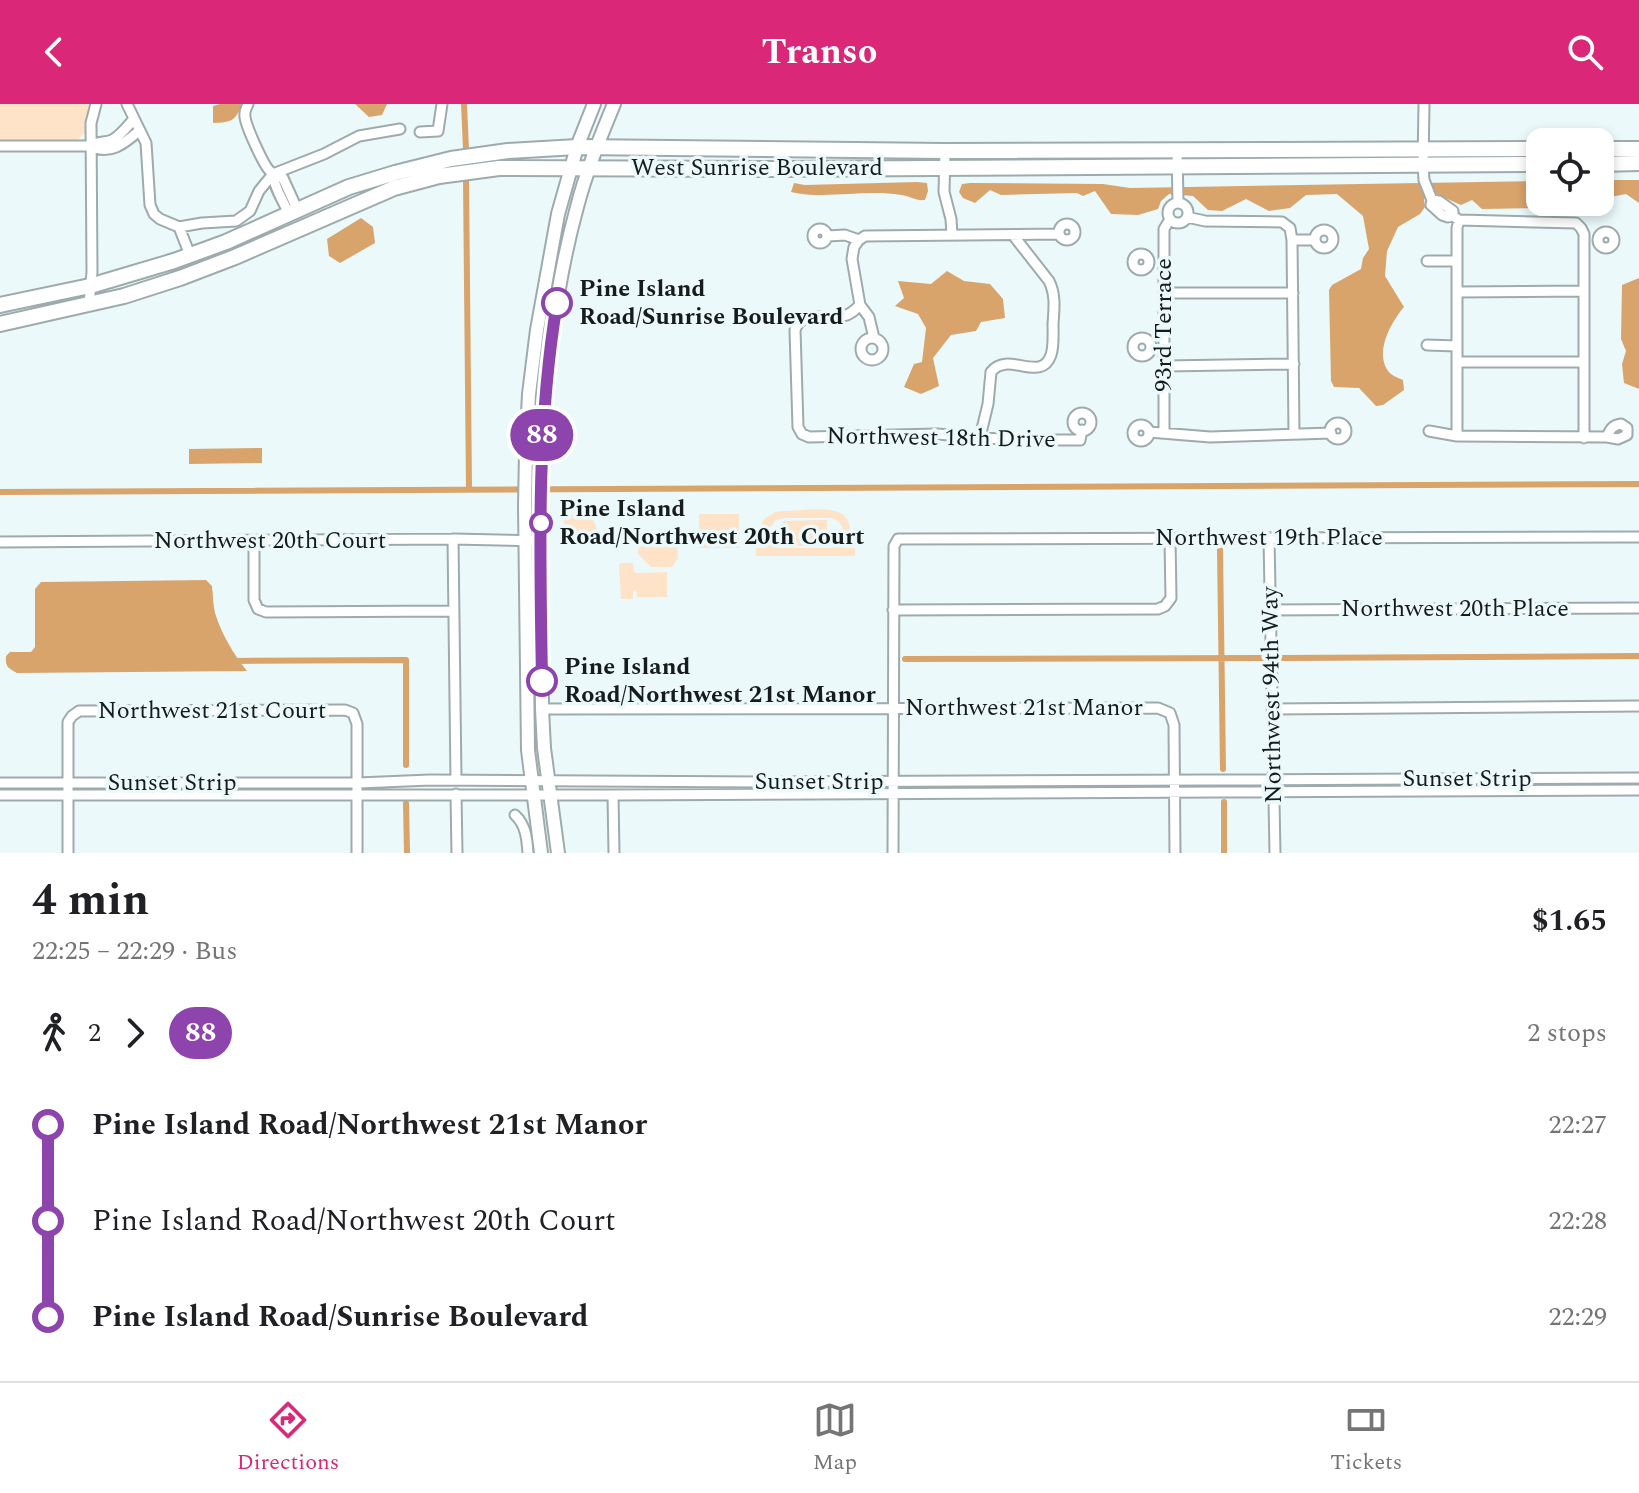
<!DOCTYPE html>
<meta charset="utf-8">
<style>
body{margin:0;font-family:Spectral,serif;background:#f6f6f6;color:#202124;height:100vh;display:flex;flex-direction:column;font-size:30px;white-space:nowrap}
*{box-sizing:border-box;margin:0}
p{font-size:26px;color:#757577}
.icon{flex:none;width:44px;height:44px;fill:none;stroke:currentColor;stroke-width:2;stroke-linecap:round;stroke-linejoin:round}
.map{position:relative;height:749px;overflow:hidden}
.drawer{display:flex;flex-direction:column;background:#fff;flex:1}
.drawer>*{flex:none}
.badge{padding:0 16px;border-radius:26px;font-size:28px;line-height:52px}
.tools{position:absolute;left:1526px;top:24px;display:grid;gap:16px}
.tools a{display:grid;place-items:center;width:88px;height:88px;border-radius:16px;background:#fff;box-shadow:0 4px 12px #0003;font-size:40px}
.map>.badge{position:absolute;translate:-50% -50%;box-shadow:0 0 0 4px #fff}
.legs{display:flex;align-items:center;gap:12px;height:88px;padding:0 32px;font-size:26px}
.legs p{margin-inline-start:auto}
.head{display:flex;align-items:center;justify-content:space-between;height:136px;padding:0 32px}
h1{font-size:44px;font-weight:700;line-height:60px}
ul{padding:0 32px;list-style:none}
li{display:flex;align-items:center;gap:28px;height:96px;font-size:30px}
li i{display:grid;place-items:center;width:12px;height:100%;margin:0 10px;background:currentColor}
li i::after{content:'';width:20px;height:20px;margin:-10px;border:6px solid;border-radius:50%;background:#fff}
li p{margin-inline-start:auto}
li:first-child i{background:linear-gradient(#0000 50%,currentColor 0)}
li:last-child i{background:linear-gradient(currentColor 50%,#0000 0)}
header{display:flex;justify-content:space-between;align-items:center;height:104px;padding:0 32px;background:#db2777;color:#fff;font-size:36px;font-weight:700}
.dock{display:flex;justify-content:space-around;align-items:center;height:112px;border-top:2px solid #e0e0e0;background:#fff;font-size:22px;color:#757577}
.dock a{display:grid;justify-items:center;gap:4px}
.dock .current{color:#db2777}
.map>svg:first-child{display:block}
.green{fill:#fee3c9;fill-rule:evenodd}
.water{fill:#d9a36c}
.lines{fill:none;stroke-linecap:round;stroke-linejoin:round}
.canal{stroke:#d9a36c;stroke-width:6}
.minor-casing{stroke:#9eabad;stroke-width:13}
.major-casing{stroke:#9eabad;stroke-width:16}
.highway-casing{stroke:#9eabad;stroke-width:18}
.minor{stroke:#fff;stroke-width:9}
.major{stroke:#fff;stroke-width:12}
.highway{stroke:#fff;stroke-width:14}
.line-1-casing{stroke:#fff;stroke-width:18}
.line-1{stroke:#8e44ad;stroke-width:12}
.stop-1-dot{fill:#fff;stroke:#8e44ad;stroke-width:4}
.labels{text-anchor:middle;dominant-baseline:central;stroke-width:7;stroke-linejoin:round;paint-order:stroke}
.street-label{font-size:24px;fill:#161b1b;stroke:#ebf9fa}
.stop-label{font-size:24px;font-weight:bold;fill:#161b1b;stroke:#ebf9fa;text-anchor:start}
</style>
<header><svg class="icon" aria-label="back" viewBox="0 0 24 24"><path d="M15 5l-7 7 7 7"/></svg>Transo<svg class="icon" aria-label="search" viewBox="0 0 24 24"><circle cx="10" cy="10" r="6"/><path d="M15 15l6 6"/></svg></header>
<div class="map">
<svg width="1639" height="749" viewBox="0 0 1639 749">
<rect width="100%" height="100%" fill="#ebf9fa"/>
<path class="green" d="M0,0H93L85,29L76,37L0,36Z
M783,407C798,407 821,403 835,407C853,411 853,432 845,444H855V452H756V444H767C759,435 759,425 764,415L775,408ZM786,414H830L838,417L842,422L843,433L838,440L831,444H779L771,437L769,425L776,416Z
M569,410C585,409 598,413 597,431L594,435L569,432L564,419V413Z
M699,410H739V444H699Z
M827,416L828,442H783V417Z
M659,427L667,429L677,437L678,454L672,463H651L638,450C638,436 646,429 659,427Z
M620,459H633L634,467L637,469L667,468V493H637L636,486L633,487V495H621L619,461Z"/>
<path class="water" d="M220,0H242C235,18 231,18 213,19V2Z
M355,0H387L382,11L369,13Z
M1600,76H1639V99L1626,90L1600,95Z
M1540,77V98H1586L1537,104L1482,105L1472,96L1461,101L1436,90L1424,95L1425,103L1420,110L1398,123L1387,147L1385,172L1404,203C1391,218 1372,252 1391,270C1395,273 1399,274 1403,276L1404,286L1383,301L1376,302L1359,284L1334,283L1331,277L1329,186L1332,181L1361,165L1363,154L1369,145L1363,112L1337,90L1306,91L1290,104L1269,107L1246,95L1222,107L1208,106L1193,92L1169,90L1161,97L1158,105L1138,111L1111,110L1095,87L1083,92L1077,89L1001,91L990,86L975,99L963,94L959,88L962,80L970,79L1103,80L1130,84Z
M917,78L927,79L928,87L925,96C915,97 911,92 901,91C865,85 825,96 791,88L794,79L805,81Z
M361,114L373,123L375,139L340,159L329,152L327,135Z
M947,167L964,177L990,180L1003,195L1005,214L981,218L976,227L951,231L933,254L939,282L921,290L904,283L914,260L922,258L926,224L918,210L895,202L904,194L898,177L931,180Z
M1639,174V285L1624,279L1622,260L1626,247L1621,235L1622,181Z
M262,344V359L189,360V345Z
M206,476L212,482C213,491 213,501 215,509C221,529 234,551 247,567L17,569C8,564 5,563 6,552L10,548H31L35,543V485L41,478Z"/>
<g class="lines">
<path class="canal" d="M464,0L466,45
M466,75L469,385
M0,388L1639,380
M1220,445L1223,665
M1280,554L1639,552
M905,555L1262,554
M230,557L406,556V661
M1224,698V749
M406,699L407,749"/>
<defs>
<path id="minor" d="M127,0L146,39L150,101L154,110L160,115L179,123L202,119L236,117L250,107L259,87L273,70L324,50L359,32L400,25
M248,0C246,6 244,6 245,13C246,22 264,63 271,68C275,71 278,72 283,74L298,107
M1424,0L1423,61L1424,76L1432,96L1431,101L1442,111L1448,113L1453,112
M420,28L438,27L442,0
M0,42H91C110,52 125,39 139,27
M91,42C98,37 104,39 112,36C120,32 127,23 133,16
M1177,45L1178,98
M945,47L944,88L951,115L952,131
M273,70C274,85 284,97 289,111
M1432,96L1439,97L1453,107V112L1459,116L1457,124V332
M1168 109a10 10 0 1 1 20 0a10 10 0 1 1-20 0Z
M1187,113L1205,117L1282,118L1290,124L1292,136L1294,330
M1459,116L1576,119L1581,124L1584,130V334
M1059 128a8 8 0 1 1 16 0a8 8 0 1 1-16 0Z
M179,123L190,151
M813 132a7 7 0 1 1 14 0a7 7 0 1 1-14 0Z
M1315 135a9 9 0 1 1 18 0a9 9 0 1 1-18 0Z
M1598 136a8 8 0 1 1 16 0a8 8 0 1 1-16 0Z
M828,132L845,131L859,136L865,132L1059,130
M859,136L854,143L852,155L860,201L869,213L874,234
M1292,136H1315
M1133 158a8 8 0 1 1 16 0a8 8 0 1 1-16 0Z
M1427,157H1457
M1457,188L1583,187
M1165,189H1293
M89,200L92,168L91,19L96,0
M860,201C855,206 850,211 843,212C826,217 802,205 795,226L798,323L802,330L809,333L937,330L1012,336H1080L1082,326
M861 245a11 11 0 1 1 22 0a11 11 0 1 1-22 0Z
M1133 243a9 9 0 1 1 18 0a9 9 0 1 1-18 0Z
M1427,241L1457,242
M1457,258H1583
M1165,262L1294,260
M1073 318a9 9 0 1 1 18 0a9 9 0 1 1-18 0Z
M1330 327a8 8 0 1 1 16 0a8 8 0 1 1-16 0Z
M1133 329a8 8 0 1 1 16 0a8 8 0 1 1-16 0Z
M1429,327L1457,332L1607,333L1618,335L1627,331V324L1621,320C1613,321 1610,325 1607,333
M1149,328L1210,333L1331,329
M1164,329V125L1170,115
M980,333L988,300L991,268C1008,246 1041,280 1051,251C1054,242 1053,230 1053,220C1054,205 1056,191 1049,177L1013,131
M1269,434L1275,749
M453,435L456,676
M254,437V496L258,505L266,508L453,507
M0,438L453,435L541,437
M893,506L1158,505L1165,502L1171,494L1170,435
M1270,506L1639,504
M542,605L1158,604L1170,609L1174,621L1175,749
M1273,605L1639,602
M0,679H358L430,676L761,678L1639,674
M456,690L457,749
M0,691H613L1639,686
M613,691L614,749
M515,711C526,721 527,735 528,749
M68,749V618L72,612L79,607L345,606L353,609L357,620V749
M893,749L894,442L898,435L1639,433"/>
<path id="major" d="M541,749L528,646L525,402L526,348L529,290L537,226L558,110L577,43L594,0
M558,749L544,644L542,605C541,437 532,267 577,103C586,68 600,34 614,0"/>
<path id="highway" d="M1600,45H1639
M1600,60L1639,59
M0,201L90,182L174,157L226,138L349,83L395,69L451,55L508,47L577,43L945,47L1540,45
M0,220L124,192L180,174L235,153L394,84L439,72L499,64L770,65L1540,60"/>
</defs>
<use href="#minor" class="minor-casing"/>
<use href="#major" class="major-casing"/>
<use href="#highway" class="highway-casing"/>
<use href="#minor" class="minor"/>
<use href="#major" class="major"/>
<use href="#highway" class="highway"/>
</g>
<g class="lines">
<defs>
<path id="line-1" d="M542,577C540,451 536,324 557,199"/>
</defs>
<use href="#line-1" class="line-1-casing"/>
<use href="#line-1" class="line-1"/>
</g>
<g class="stop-1-dot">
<circle cx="557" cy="199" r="14"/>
<circle cx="541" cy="419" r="10"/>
<circle cx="542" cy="577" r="14"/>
</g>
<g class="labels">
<g class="street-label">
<text x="757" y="64">West Sunrise Boulevard</text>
<text transform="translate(1164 221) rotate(-90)">93rd Terrace</text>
<text transform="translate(941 334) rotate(1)">Northwest 18th Drive</text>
<text x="1269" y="434">Northwest 19th Place</text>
<text x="270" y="437">Northwest 20th Court</text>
<text x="1455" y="505">Northwest 20th Place</text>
<text transform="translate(1272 591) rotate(-91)">Northwest 94th Way</text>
<text x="1024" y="604">Northwest 21st Manor</text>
<text x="212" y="607">Northwest 21st Court</text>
<text x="1467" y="675">Sunset Strip</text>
<text x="819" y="678">Sunset Strip</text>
<text x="172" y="679">Sunset Strip</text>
</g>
<g class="stop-label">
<text x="579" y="185">Pine Island<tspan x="579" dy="28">Road/Sunrise Boulevard</tspan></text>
<text x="559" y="405">Pine Island<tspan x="559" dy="28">Road/Northwest 20th Court</tspan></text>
<text x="564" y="563">Pine Island<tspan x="564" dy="28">Road/Northwest 21st Manor</tspan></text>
</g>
</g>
</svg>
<div class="tools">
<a><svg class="icon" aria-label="locate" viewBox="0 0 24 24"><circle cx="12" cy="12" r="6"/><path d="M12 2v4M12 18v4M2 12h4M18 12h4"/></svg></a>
</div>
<b class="badge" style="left:542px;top:331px;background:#8e44ad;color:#fff">88</b>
</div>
<section class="drawer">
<div class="head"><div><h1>4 min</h1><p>22:25 – 22:29 · Bus</p></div><b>$1.65</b></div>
<div class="legs"><svg class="icon" aria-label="walk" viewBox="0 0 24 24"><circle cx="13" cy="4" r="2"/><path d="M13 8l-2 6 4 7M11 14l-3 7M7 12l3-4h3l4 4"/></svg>2<svg class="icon" aria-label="forward" viewBox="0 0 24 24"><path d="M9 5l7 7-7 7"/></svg><b class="badge" style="background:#8e44ad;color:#fff">88</b><p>2 stops</p></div>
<ul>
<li><i style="color:#8e44ad"></i><b>Pine Island Road/Northwest 21st Manor</b><p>22:27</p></li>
<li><i style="color:#8e44ad"></i><span>Pine Island Road/Northwest 20th Court</span><p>22:28</p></li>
<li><i style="color:#8e44ad"></i><b>Pine Island Road/Sunrise Boulevard</b><p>22:29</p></li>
</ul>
</section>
<nav class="dock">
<a class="current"><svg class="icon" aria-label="directions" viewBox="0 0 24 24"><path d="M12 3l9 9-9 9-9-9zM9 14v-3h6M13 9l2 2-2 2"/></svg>Directions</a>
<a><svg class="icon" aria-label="map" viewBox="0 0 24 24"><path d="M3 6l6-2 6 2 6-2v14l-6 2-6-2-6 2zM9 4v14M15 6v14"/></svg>Map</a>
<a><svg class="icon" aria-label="tickets" viewBox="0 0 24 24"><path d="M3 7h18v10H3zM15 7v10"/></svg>Tickets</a>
</nav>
